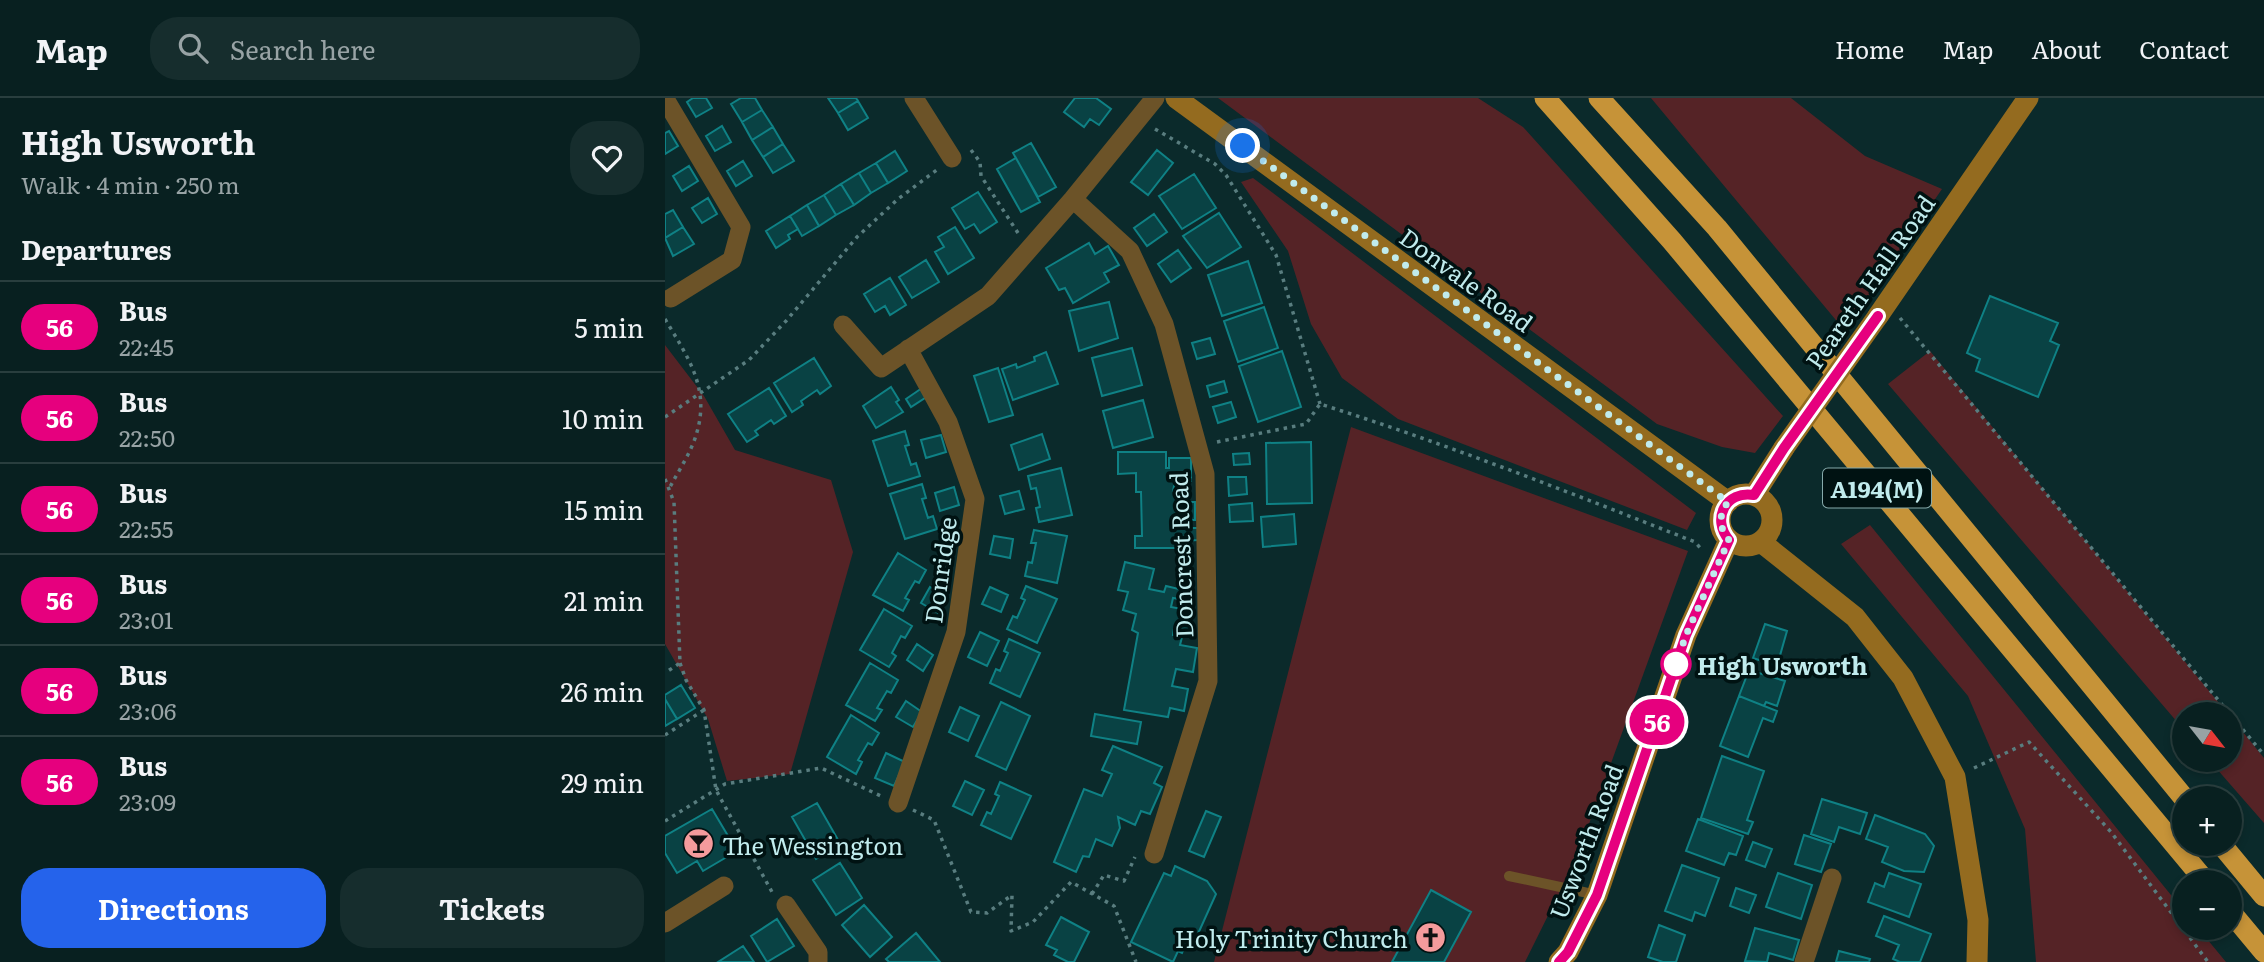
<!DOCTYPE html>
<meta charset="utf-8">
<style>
body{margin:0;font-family:Literata,serif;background:#162d2d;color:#f1f3f6;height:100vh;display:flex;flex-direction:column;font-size:26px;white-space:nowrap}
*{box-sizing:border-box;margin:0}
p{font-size:23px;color:#98a3a5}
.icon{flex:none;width:38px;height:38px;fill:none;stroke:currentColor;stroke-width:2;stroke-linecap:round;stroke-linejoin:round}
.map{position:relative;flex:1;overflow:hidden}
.side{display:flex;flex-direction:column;background:#082020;width:665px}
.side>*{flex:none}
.badge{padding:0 14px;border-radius:23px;font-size:24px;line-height:46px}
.needle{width:46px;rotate:121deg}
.controls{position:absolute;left:1507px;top:604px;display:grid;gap:14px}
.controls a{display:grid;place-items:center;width:70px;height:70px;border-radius:50%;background:#082020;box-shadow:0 4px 10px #0003,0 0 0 2px #293e3e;font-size:35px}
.you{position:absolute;width:35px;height:35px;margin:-18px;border:5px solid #fff;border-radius:50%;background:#1a73e8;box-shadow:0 0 0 10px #1a73e833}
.map>.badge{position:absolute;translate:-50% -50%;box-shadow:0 0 0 4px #fff}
h2{padding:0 21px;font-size:26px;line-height:63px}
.round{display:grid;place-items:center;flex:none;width:74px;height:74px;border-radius:28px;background:#162d2d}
.headline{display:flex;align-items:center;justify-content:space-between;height:119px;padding:0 21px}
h1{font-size:33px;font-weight:700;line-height:52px}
.button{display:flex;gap:14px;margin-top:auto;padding:14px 21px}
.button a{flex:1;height:80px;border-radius:28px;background:#2563eb;color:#fff;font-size:28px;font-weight:700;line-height:80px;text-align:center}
.button a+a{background:#162d2d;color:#f1f3f6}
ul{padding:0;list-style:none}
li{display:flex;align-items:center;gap:21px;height:91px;padding:0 21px;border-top:2px solid #293e3e}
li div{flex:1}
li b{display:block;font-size:26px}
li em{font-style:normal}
li .badge{min-width:77px;font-weight:700;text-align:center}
header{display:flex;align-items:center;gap:42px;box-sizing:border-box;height:98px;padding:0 35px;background:#082020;border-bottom:2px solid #293e3e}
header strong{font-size:33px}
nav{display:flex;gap:38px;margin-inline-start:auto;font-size:24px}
.search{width:490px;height:63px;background:#162d2d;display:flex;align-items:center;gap:18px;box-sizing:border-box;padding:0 24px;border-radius:28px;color:#98a3a5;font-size:26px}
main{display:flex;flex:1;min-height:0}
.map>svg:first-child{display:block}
.green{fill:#552326}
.building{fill:#094244;stroke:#0f8185;stroke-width:2}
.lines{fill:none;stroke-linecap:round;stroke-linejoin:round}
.path{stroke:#597d7f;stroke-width:3.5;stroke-dasharray:3.5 5;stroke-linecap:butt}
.lane{stroke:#6c5328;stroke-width:10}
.street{stroke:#6c5328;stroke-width:19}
.secondary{stroke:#946b1f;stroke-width:21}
.highway{stroke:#c69338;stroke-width:21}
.secondary-bridge{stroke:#946b1f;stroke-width:21}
.line-casing{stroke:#fff;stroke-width:16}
.line{stroke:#e6007e;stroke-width:10}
.walk{stroke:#c0ebed;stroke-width:7;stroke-dasharray:0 12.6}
.stop-dot{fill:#fff;stroke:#e6007e;stroke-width:3.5}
.labels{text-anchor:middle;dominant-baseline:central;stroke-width:7;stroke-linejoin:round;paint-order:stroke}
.shield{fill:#001212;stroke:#86aaab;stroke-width:2}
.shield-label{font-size:23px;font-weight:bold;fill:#c0ebed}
.street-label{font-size:24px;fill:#c0ebed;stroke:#001212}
.stop-label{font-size:24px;font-weight:bold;fill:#c0ebed;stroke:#001212;text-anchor:start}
.poi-label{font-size:24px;fill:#c0ebed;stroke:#001212;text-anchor:start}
</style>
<header>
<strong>Map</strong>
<div class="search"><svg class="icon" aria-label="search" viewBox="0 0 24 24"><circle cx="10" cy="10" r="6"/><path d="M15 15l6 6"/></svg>Search here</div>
<nav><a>Home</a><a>Map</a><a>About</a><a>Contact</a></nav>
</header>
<main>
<section class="side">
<div class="headline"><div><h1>High Usworth</h1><p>Walk · 4 min · 250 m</p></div><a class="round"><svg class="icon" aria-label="heart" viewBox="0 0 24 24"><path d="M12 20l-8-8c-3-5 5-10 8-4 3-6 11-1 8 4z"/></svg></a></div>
<h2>Departures</h2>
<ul>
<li><span class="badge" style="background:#e6007e;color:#fff">56</span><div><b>Bus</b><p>22:45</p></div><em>5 min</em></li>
<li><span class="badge" style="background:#e6007e;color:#fff">56</span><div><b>Bus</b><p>22:50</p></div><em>10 min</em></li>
<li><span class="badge" style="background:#e6007e;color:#fff">56</span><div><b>Bus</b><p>22:55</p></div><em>15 min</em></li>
<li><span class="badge" style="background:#e6007e;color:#fff">56</span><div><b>Bus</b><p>23:01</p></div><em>21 min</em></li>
<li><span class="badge" style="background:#e6007e;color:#fff">56</span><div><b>Bus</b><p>23:06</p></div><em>26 min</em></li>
<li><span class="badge" style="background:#e6007e;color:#fff">56</span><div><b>Bus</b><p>23:09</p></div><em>29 min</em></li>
</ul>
<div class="button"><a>Directions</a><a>Tickets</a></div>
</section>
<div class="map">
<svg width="1599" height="864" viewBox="0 0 1599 864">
<rect width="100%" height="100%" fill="#0b2a2b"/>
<path class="green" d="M553,0H813L858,29L1118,318L1090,355L1057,349L992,326Z
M986,0H1126L1200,58L1277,91L1180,233Z
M588,80L1031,415L1022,432L733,321L677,280L646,226L623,153L576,84Z
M0,247L39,298L70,352L166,382L188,454L125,676L62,683L43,621L0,546Z
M1265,253L1563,616H1519V632L1223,286Z
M686,329L1023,453L912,759L860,864H549Z
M1205,427L1519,813V830H1533L1561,864H1371L1360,731L1303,598L1176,446Z
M1565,618L1599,660V725L1544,662H1564Z"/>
<path class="building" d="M28,0H41L47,10L31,19L22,4Z
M76,0H90L97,12L77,24L66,6Z
M163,0H191L193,3L173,15Z
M410,0H431L446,11L434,27L425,21L419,29L399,14Z
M193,3L203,20L183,32L173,15Z
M97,12L108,29L87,42L77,24Z
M57,28L66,44L50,53L41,38Z
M108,29L118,46L98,59L87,42Z
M4,33L13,48L0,56V35Z
M366,45L391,89L373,99L348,55Z
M118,46L129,63L108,75L98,59Z
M492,52L508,65L483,97L466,84Z
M230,53L242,73L223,85L211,65Z
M351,60L375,104L356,114L332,71Z
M78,63L87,78L71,88L62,73Z
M211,65L223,85L206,95L194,75Z
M24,68L33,83L17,93L8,78Z
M194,75L206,95L189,107L176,86Z
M529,76L551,110L517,131L494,98Z
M176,86L189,107L171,117L159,97Z
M313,94L332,124L315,135L309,126L300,131L287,110Z
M159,97L171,117L154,128L142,107Z
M43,100L52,116L37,125L27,110Z
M142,107L154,128L137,138L125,118Z
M8,112L18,129L0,140V116Z
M554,115L576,149L542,170L518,138Z
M489,116L502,134L482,148L469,130Z
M125,118L133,131L123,137L125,141L111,150L101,133Z
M18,129L29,146L8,158L0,140Z
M290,129L309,160L283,176L270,154L279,149L273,139Z
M424,145L430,156L443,148L454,167L439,175L444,184L408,205L400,190L394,192L381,170Z
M513,152L526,170L506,184L493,166Z
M261,162L274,184L247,200L234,179Z
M583,163L597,205L557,218L543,177Z
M225,180L241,207L225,217L220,208L210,214L199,196Z
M1325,198L1393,225L1385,243L1394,247L1373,299L1311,273L1315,261L1302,255Z
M444,204L453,240L414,253L404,213Z
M599,209L613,250L573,264L559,223Z
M545,240L550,256L532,261L527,245Z
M467,250L477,287L437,298L427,260Z
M617,253L636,309L593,324L574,268Z
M381,254L393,286L348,302L337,271L351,266L352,270L370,263L369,259Z
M149,260L166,288L155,296L152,292L136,303L138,307L127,314L109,285Z
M333,270L348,317L324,324L309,278Z
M559,283L562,294L545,299L542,288Z
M226,289L234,302L231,304L238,314L211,330L198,308Z
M104,290L121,318L109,326L106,322L90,333L93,337L82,344L63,316Z
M257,290L263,298L246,309L241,301Z
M478,302L488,339L448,350L438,313Z
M566,304L571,319L553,325L548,309Z
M240,333L244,347L240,348L246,367L251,365L255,378L223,388L208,343Z
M377,336L385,361L354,372L346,347Z
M276,337L281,354L261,360L256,342Z
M646,344L647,405L602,406L601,345Z
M453,354H501V370H504V360H526V383H510L508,393L514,394V404H530V422H516V430H533V442L513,443V450H470V438H477L476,394H471V375L453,376Z
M584,355L585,366L569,367L568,356Z
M396,370L407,417L374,424L371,410L375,409L371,390L366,391L363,378Z
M563,379H581L582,396L564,398Z
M257,386L261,400L257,401L263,420L268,418L272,431L240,441L225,396Z
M289,389L294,407L275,413L270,395Z
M354,393L359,411L340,416L335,398Z
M587,405L588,423L565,424L564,407Z
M629,416L631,446L598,449L596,419Z
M369,432L402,438L392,485L360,478L363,464L367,465L371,445H366Z
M329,438L348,441L345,460L325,456Z
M233,455L261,472L254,485L250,483L240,500L244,502L238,513L208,497Z
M460,464L489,471L484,491L499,494L501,488L518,492L520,502L508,500L506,509L527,513L524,533L509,530L508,537L517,539L515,547L532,550L528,574L511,571L507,588L523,591L519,613L505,610L503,619L459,612L473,535L467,532L471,516L458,512L463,494L453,492Z
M361,488L392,501L372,545L342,531L348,518L352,520L360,502L356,500Z
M265,489L283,500L273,515L256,505Z
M325,489L343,497L336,514L317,506Z
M219,511L247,528L240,540L236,538L227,555L231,558L224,569L195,552Z
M1100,526L1122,533L1112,568L1088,560Z
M315,534L334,543L322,568L303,559Z
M344,541L375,555L355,599L325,585L331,571L335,573L343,555L339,553Z
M252,546L268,557L258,573L242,562Z
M205,565L233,582L226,595L222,593L212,610L217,612L210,623L181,607Z
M1084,572L1120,583L1112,608L1101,604L1099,608L1074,598Z
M16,587L30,610L12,621L0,601V597Z
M1074,598L1112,613L1108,624L1098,620L1083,659L1055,648Z
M0,601L12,621L0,628Z
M241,603L257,614L248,629L231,619Z
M336,604L365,618L341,672L311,658Z
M295,609L314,618L303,643L284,634Z
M430,616L476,624L472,646L426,638Z
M186,617L214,635L207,647L203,645L193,662L197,664L191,676L162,659Z
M448,648L497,669L489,685L497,689L485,716L476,713L470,727L453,719L455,730L447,748L431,741L424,759L418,758L411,774L389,764L419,691L437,698L447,676L437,672Z
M221,655L240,664L229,688L210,680Z
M1057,658L1099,673L1082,722L1088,724L1083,736L1036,720Z
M300,683L319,692L307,717L288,708Z
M335,684L366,698L346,741L316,727L322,714L326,716L334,698L330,696Z
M1157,701L1202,715L1195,736L1174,729L1169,744L1146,736Z
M152,705L176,747L151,761L127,719Z
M47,711L72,753L38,773L32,763L12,775L0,755V738Z
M541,713L556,719L539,759L524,753Z
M1210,717L1260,736L1269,748L1259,774L1239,773L1217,764L1223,749L1201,741Z
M1033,721L1078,738L1071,757L1064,755L1059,767L1021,753Z
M1139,737L1166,746L1156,774L1130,766Z
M1088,744L1107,751L1100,769L1081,762Z
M175,765L197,800L171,817L148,782Z
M1017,767L1054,780L1040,818L1030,814L1027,823L1000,813Z
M510,768L542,783L551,796L532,838L526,834L517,855L513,853L508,864L466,844L499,775L506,778Z
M1113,775L1147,787L1136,821L1101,809Z
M1224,775L1256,786L1244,819L1203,804L1210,785L1219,789Z
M1071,790L1091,797L1084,815L1065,808Z
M766,792L806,814L779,864H727Z
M199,807L227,839L205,859L177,827Z
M1219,818L1266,836L1255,864H1235L1228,861L1234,847L1211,838Z
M396,819L424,834L409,864H403L389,857L392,852L381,847Z
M112,821L129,848L102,864L86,838Z
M994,827L1020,837L1011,864H998L983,859Z
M1090,830L1134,842L1128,862L1104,855L1102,864L1080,863Z
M251,835L275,864H224L221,861Z
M78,848L89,864H53Z
M1174,853L1205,861L1204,864H1171Z"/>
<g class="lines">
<path class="path" d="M490,31L550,66L561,77L611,157L655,306
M306,52L315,64L316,78L353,135
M1235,220L1599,657
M0,221C22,258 45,289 32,334C27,353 14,372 5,389
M0,319L84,262L121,223L192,139L233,101L273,71
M552,344L641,326L655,306C782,346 906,395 1030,444L1038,453
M0,381L9,404L15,565L0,575
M15,565L21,582L39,612L51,692L107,794
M0,637L39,612
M1309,670L1364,644L1446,734L1543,864
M248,712L269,722L306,814L322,815L347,797L346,833L368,824L406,784L449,808L471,864
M0,723L60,686L156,670L216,698
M427,796L439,777L459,783L470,759"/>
<path class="lane" d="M844,778L932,797"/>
<path class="street" d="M249,0L287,60
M0,1L76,129L67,162L6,200
M408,101L465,153L499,226L540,376L543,583L489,756
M178,227L216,270L323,198L408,101L490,0
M233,705L291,534L310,401L283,324L243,251
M121,807L153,854V864
M0,825L59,788
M1139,864L1167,780"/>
<path class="secondary" d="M511,0L1063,404
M1213,218L1363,0
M1055 422a26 26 0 1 1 52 0a26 26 0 1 1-52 0Z
M1089,397L1119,350
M1096,444L1190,519L1238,580L1290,679L1313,822L1312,864
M894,864L903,854L932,797L1021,537L1064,442"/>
<path class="highway" d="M880,0L1007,143L1541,784
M934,0L1052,130L1519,700
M1556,746L1599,798
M1564,812L1599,854"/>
<path class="secondary-bridge" d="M1119,350L1213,218"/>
</g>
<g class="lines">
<defs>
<path id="line" d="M894,864L903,854L932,797L1021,537L1064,442C1046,421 1061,392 1089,397L1119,350L1213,218"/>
</defs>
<use href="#line" class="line-casing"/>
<use href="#line" class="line"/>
<path class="walk" d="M578,48L1063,404C1053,417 1054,430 1064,442L1021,537L1011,566"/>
</g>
<defs>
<symbol id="bar-disc" viewBox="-11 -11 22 22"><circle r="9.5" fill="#f59b9c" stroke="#001212"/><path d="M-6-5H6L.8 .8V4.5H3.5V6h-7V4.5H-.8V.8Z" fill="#111"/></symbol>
<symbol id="church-disc" viewBox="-11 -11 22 22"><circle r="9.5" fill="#f59b9c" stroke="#001212"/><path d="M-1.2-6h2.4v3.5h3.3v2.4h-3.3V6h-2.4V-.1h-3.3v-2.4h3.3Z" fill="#111"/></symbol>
</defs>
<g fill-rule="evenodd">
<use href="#bar-disc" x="16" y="728" width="35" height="35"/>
<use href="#church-disc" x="748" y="822" width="35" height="35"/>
</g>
<circle class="stop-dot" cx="1011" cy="566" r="14"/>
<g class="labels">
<rect class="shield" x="1158" y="370.5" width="108" height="39" rx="5"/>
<g class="shield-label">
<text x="1212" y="390">A194(M)</text>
</g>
<g class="street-label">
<text transform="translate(802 181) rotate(36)">Donvale Road</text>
<text transform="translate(1204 183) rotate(-55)">Peareth Hall Road</text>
<text transform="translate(515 457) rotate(-92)">Doncrest Road</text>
<text transform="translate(274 472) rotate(-82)">Donridge</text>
<text transform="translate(920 743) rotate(-69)">Usworth Road</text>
</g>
<g class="stop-label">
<text x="1032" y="566">High Usworth</text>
</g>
<g class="poi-label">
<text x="57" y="746">The Wessington</text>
<text x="743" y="839" text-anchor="end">Holy Trinity Church</text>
</g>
</g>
</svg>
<div class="controls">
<a><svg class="needle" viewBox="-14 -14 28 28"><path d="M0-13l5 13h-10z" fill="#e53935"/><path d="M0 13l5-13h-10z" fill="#98a3a5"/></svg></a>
<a>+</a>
<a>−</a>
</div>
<div class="you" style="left:578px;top:48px"></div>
<b class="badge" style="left:992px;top:624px;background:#e6007e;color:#fff">56</b>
</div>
</main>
